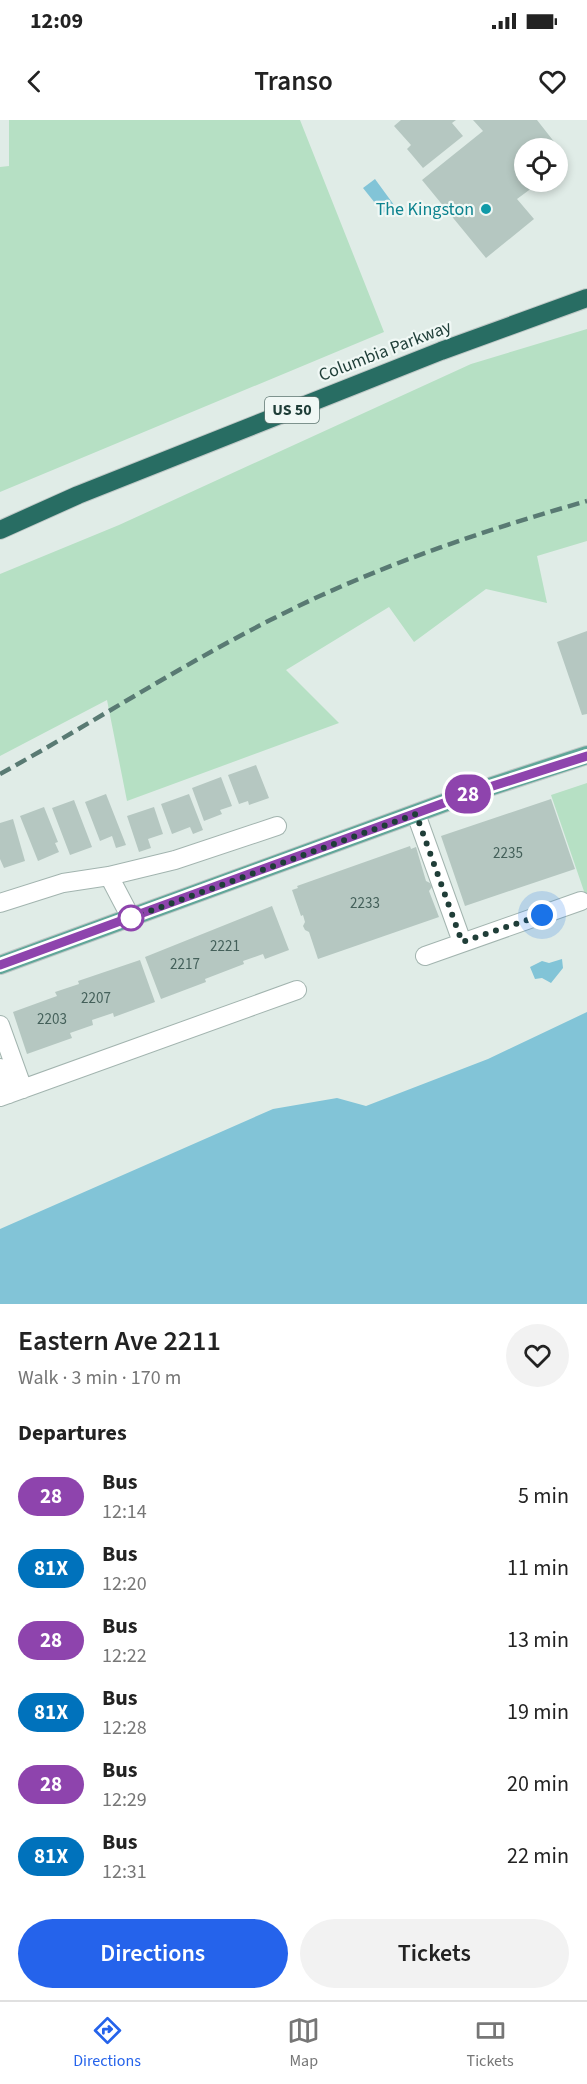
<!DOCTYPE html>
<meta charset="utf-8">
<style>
body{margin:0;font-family:"Source Sans 3",sans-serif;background:#f2f2f2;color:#222;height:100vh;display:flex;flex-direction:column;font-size:22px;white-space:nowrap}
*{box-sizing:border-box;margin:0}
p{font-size:20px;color:#767676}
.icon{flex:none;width:33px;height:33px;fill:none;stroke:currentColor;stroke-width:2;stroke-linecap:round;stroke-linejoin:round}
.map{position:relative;height:1184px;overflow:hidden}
.sheet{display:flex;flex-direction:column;background:#fff;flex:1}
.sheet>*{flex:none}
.badge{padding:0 12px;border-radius:20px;font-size:21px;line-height:39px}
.tools{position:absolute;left:514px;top:18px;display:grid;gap:12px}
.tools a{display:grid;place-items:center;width:54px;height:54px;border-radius:50%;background:#fff;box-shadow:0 3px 9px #0003;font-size:30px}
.you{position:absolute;width:30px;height:30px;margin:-15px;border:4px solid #fff;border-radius:50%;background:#1a73e8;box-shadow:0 0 0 9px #1a73e833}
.map>.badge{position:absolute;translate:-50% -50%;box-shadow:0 0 0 3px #fff}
h2{padding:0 18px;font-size:22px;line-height:54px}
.round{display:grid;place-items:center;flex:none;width:63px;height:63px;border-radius:32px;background:#f2f2f2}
.overview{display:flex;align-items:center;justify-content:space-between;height:102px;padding:0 18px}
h1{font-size:28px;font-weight:600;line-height:45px}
.action{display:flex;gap:12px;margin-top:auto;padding:12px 18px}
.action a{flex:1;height:69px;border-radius:36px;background:#2563eb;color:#fff;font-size:24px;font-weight:600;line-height:69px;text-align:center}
.action a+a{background:#f2f2f2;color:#222}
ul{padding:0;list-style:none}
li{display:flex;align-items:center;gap:18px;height:72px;padding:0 18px}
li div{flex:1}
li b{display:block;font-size:22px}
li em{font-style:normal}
li .badge{min-width:66px;font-weight:700;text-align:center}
.status{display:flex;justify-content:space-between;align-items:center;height:42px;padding:0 30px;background:#fff;direction:ltr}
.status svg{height:16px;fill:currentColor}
header{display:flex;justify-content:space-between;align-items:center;height:78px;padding:0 18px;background:#fff;font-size:27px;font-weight:600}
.tabs{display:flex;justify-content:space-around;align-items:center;height:84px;border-top:2px solid #e0e0e0;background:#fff;font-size:16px;color:#767676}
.tabs a{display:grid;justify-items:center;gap:3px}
.tabs .on{color:#2563eb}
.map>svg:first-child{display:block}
.green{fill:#b6e0c4}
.water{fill:#82c4d7}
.building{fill:#b5c7c1}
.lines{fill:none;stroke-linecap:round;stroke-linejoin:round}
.minor-casing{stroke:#a2b4af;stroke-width:20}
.major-casing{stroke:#c0c9c7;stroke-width:20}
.highway-casing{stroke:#c0c9c7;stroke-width:20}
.minor{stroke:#fff;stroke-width:18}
.major{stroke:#60a699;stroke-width:18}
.highway{stroke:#286d63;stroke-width:18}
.rail{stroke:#597a73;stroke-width:4.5;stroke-dasharray:12 6;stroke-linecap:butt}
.line-casing{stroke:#fff;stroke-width:14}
.line{stroke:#8e44ad;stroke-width:9}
.walk{stroke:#1f3e38;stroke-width:6;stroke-dasharray:0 10.8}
.culture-dot{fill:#0f9aa8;stroke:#f0f8f5;stroke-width:2}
.stop-dot{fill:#fff;stroke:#8e44ad;stroke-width:3}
.labels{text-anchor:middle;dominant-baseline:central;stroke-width:4.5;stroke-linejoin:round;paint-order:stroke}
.number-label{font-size:15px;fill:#44605a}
.shield{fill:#f0f8f5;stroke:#5e7671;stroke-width:1.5}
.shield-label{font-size:16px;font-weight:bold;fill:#1f3e38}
.culture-label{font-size:18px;fill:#0d838f;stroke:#f0f8f5;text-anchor:end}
.street-label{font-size:18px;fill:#1f3e38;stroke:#f0f8f5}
</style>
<div class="status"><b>12:09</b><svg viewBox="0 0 49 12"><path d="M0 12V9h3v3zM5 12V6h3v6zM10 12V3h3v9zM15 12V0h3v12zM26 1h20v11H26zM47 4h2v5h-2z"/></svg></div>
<header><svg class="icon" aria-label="back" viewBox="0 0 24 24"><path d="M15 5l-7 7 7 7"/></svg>Transo<svg class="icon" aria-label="heart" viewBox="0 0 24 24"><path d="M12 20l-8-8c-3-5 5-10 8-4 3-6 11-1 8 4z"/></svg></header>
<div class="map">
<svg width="587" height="1184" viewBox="0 0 587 1184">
<rect width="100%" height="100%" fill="#e0ece7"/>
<path class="green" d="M9,0H300L384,212L0,372V47L9,46Z
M587,209V421L537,436L547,483L486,469L414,522L389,487L286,550L339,603L127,681L107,580L0,636V454L119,405L471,244Z
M587,663V780L551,675Z"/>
<path class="water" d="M375,59L394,85L383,93L363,68Z
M562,839L563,848L551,863L542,858L535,859L530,847L542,841L549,843Z
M587,892V1184H0V1109L273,989L337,978L366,986L488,939Z"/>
<path class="building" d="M401,0H456L452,3L463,16L423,48L407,29L411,25L394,6Z
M473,0H537L559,28H525V62H540L517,79L534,99L486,138L422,60L483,11Z
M587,511V594L582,595L557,522Z
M256,645L269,678L249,685L248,681L239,684L228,655Z
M221,657L232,686L220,690L222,694L204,701L192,668Z
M106,674L126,725L116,728L112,716L100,721L85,682Z
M189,674L203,710L193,714L190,707L172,714L161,684Z
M551,679L575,749L465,786L441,716Z
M74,680L92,727L70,735L52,688Z
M44,687L58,722L55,723L59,732L38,741L20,696Z
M154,687L163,714L148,719L151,728L139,732L127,696Z
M13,699L25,741L4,748L0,739V703Z
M410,726L411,729L416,727L426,761L430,763L432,767L429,771L439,797L318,839L309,812L305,810L303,806L305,802L303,795L301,796L292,770L298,768L297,766Z
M272,786L289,830L265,839L263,834L243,841L244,844L205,859L206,862L161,879L145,837Z
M140,840L155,882L114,897L113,893L92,900L93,905L70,913L72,918L27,934L13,892L57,876L55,872L79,864L78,861Z"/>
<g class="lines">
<defs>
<path id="minor" d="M416,694L462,822
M109,756L131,798
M0,783L63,763L109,756L175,740L277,706
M425,836L581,781
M0,905L23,969
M0,948L9,974
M0,977L297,870"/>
<path id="major" d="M0,845L474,672L587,635"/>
<path id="highway" d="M0,410L78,375L441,231L587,178"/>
</defs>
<use href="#minor" class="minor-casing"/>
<use href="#major" class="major-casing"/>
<use href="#highway" class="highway-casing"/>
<use href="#minor" class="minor"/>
<use href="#major" class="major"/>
<use href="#highway" class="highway"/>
<path class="rail" d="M0,654C107,595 210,526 322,475C408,436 496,407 587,381"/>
</g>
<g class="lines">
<defs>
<path id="line" d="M0,845L474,672L587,636"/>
</defs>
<use href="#line" class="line-casing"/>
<use href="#line" class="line"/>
<path class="walk" d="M131,798L416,694L462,822L542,795"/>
</g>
<circle class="culture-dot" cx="486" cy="89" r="6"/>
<circle class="stop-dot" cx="131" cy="798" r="12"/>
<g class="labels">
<g class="number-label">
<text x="508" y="733">2235</text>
<text x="365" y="783">2233</text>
<text x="225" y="826">2221</text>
<text x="185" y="844">2217</text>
<text x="96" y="878">2207</text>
<text x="52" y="899">2203</text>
</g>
<rect class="shield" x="265" y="277" width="54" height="26" rx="4.5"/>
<g class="shield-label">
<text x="292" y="290">US 50</text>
</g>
<g class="culture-label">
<text x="474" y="89">The Kingston</text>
</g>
<g class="street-label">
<text transform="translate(385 231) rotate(-21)">Columbia Parkway</text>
</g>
</g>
</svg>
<div class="tools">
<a><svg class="icon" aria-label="locate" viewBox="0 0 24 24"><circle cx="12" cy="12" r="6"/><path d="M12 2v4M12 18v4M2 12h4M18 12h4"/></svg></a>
</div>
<div class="you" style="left:542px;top:795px"></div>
<b class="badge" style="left:468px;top:674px;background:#8e44ad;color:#fff">28</b>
</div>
<section class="sheet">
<div class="overview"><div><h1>Eastern Ave 2211</h1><p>Walk · 3 min · 170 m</p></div><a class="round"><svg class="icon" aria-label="heart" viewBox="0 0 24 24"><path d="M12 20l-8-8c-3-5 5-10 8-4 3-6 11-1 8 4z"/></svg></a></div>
<h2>Departures</h2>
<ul>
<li><span class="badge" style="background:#8e44ad;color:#fff">28</span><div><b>Bus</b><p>12:14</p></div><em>5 min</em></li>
<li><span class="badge" style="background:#0072bc;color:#fff">81X</span><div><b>Bus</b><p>12:20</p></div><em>11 min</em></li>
<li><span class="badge" style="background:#8e44ad;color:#fff">28</span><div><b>Bus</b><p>12:22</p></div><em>13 min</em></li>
<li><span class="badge" style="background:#0072bc;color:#fff">81X</span><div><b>Bus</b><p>12:28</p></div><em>19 min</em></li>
<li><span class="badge" style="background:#8e44ad;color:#fff">28</span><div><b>Bus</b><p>12:29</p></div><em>20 min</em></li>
<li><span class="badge" style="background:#0072bc;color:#fff">81X</span><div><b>Bus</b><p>12:31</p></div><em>22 min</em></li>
</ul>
<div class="action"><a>Directions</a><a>Tickets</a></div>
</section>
<nav class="tabs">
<a class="on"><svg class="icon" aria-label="directions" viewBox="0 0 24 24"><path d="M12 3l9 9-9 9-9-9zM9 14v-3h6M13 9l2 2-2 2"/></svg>Directions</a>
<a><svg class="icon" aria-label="map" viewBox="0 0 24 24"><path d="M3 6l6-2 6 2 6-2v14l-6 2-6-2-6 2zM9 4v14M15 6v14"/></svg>Map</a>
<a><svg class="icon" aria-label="tickets" viewBox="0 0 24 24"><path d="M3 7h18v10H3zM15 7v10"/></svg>Tickets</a>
</nav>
